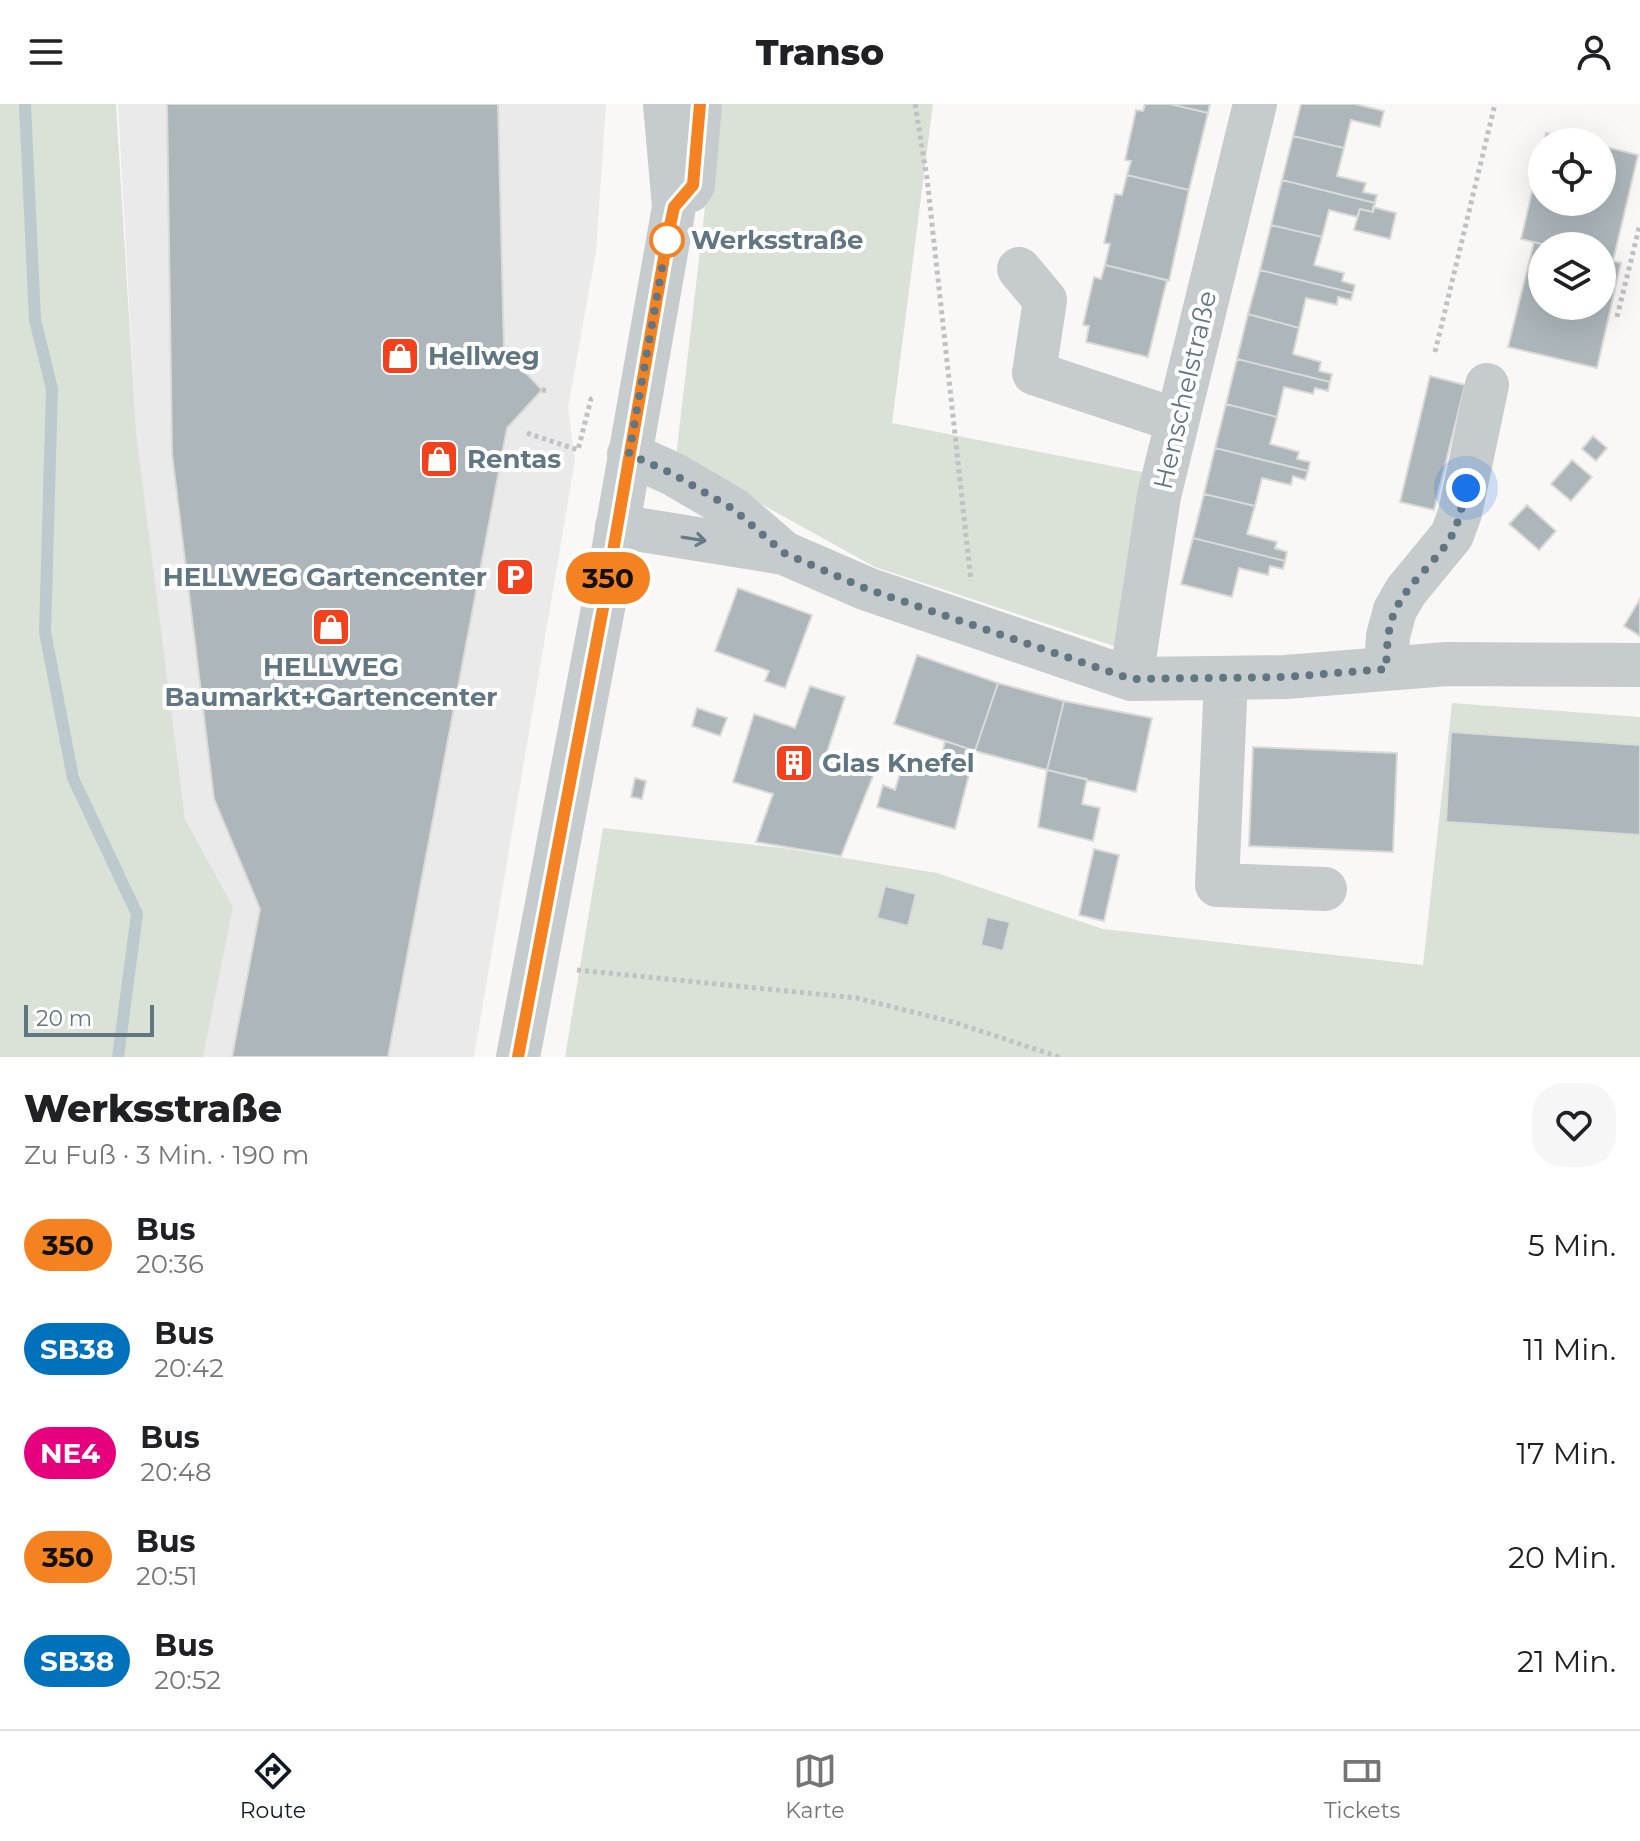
<!DOCTYPE html>
<html lang="de">
<meta charset="utf-8">
<style>
body{margin:0;font-family:Montserrat,sans-serif;background:#f6f6f6;color:#202124;height:100vh;display:flex;flex-direction:column;font-size:30px;white-space:nowrap}
*{box-sizing:border-box;margin:0}
p{font-size:26px;color:#757577}
.icon{flex:none;width:44px;height:44px;fill:none;stroke:currentColor;stroke-width:2;stroke-linecap:round;stroke-linejoin:round}
.map{position:relative;height:953px;overflow:hidden}
.details{display:flex;flex-direction:column;background:#fff;flex:1}
.details>*{flex:none}
.badge{padding:0 16px;border-radius:26px;font-size:28px;line-height:52px}
.controls{position:absolute;left:1528px;top:24px;display:grid;gap:16px}
.controls a{display:grid;place-items:center;width:88px;height:88px;border-radius:50%;background:#fff;box-shadow:0 8px 32px #0002;font-size:40px}
.scale{position:absolute;left:24px;bottom:20px;width:130px;box-sizing:border-box;padding-left:8px;border:4px solid #617683;border-top:0;font-size:22px;line-height:28px;white-space:nowrap;color:#617683;-webkit-text-stroke:6px #fff;paint-order:stroke}
.you{position:absolute;width:40px;height:40px;margin:-20px;border:6px solid #fff;border-radius:50%;background:#1a73e8;box-shadow:0 0 0 12px #1a73e833}
.map>.badge{position:absolute;translate:-50% -50%;box-shadow:0 0 0 4px #fff}
.round{display:grid;place-items:center;flex:none;width:84px;height:84px;border-radius:32px;background:#f6f6f6}
.head{display:flex;align-items:center;justify-content:space-between;height:136px;padding:0 24px}
h1{font-size:38px;font-weight:800;line-height:60px}
ul{padding:0;list-style:none}
li{display:flex;align-items:center;gap:24px;height:104px;padding:0 24px}
li div{flex:1}
li b{display:block;font-size:30px}
li em{font-style:normal}
li .badge{min-width:88px;font-weight:700;text-align:center}
header{display:flex;justify-content:space-between;align-items:center;height:104px;padding:0 24px;background:#fff;font-size:36px;font-weight:800}
.menu{display:flex;justify-content:space-around;align-items:center;height:112px;border-top:2px solid #e0e0e0;background:#fff;font-size:22px;color:#757577}
.menu a{display:grid;justify-items:center;gap:4px}
.menu .on{color:#111827}
.map>svg:first-child{display:block}
.built{fill:#e9eae9}
.green{fill:#dae1d6}
.lines{fill:none;stroke-linecap:round;stroke-linejoin:round}
.stream{stroke:#bccace;stroke-width:12}
.building{fill:#acb6bb;stroke:#dadad8;stroke-width:2}
.path{stroke:#bfc2c4;stroke-width:5;stroke-dasharray:4 4;stroke-linecap:butt}
.minor{stroke:#c6cbce;stroke-width:44}
.oneway{stroke:#667a87}
.line-casing{stroke:#fff;stroke-width:18}
.line{stroke:#f58220;stroke-width:12}
.walk{stroke:#617683;stroke-width:8;stroke-dasharray:0 14.4}
.stop-dot{fill:#fff;stroke:#f58220;stroke-width:4}
.labels{text-anchor:middle;dominant-baseline:central;stroke-width:8;stroke-linejoin:round;paint-order:stroke}
.stop-label{font-size:26px;font-weight:bold;fill:#617683;stroke:#fff;text-anchor:start}
.poi-label{font-size:26px;font-weight:bold;fill:#617683;stroke:#fff;text-anchor:start}
.street-label{font-size:26px;fill:#617683;stroke:#fff}
</style>
<header><svg class="icon" aria-label="menu" viewBox="0 0 24 24"><path d="M4 6h16M4 12h16M4 18h16"/></svg>Transo<svg class="icon" aria-label="person" viewBox="0 0 24 24"><circle cx="12" cy="8" r="4"/><path d="M4 21q1-7 8-7t8 7"/></svg></header>
<div class="map">
<svg width="1640" height="953" viewBox="0 0 1640 953">
<rect width="100%" height="100%" fill="#f9f8f6"/>
<path class="built" d="M118,0H606L596,147L568,304L575,356L474,953H203L233,803L185,715L136,327Z"/>
<path class="green" d="M0,0H116L136,327L185,715L233,803L203,953H0Z
M717,0H933L892,319L1142,368L1126,546L875,463L676,353Z
M1452,599L1640,613V953H565L603,724L782,744L937,769L1103,825L1423,861Z"/>
<g class="lines">
<path class="stream" d="M25,0L35,216L52,285L45,528L73,674L137,810L118,953"/>
</g>
<path class="building" d="M167,0H498L504,246L542,286L507,324L388,953H232L260,805L214,695L172,350Z
M1145,0H1170L1208,9L1189,86L1127,71L1131,57L1125,56L1136,6L1143,7Z
M1170,0H1210L1208,9Z
M1301,0H1355L1384,7L1380,23L1351,16L1344,44L1293,32Z
M1546,29L1583,38H1544Z
M1293,32L1344,44L1337,72L1366,79L1363,88L1377,91L1375,99L1282,76Z
M1602,42L1638,51L1613,157L1602,154V142H1550L1521,135L1542,45V98H1602Z
M1127,71L1189,86L1169,177L1105,161L1110,140L1104,139L1115,90L1122,91Z
M1282,76L1375,99L1373,108L1360,105L1357,113L1329,106L1322,133L1271,121Z
M1373,103L1396,109L1390,135L1354,126L1360,105L1373,108Z
M1271,121L1322,133L1314,161L1344,169L1342,177L1355,181L1353,189L1260,166Z
M1534,138L1550,142H1542V202H1602V154L1621,159L1597,264L1508,243Z
M1105,161L1167,176L1148,253L1086,238L1089,222L1083,221L1094,173L1101,175Z
M1260,166L1353,189L1351,196L1338,193L1337,201L1306,194L1299,224L1248,210Z
M1248,210L1299,224L1293,250L1321,258L1319,267L1332,270L1330,278L1237,255Z
M1237,255L1330,278L1328,287L1315,284L1313,290L1284,283L1277,313L1226,300Z
M1430,272L1465,281L1434,406L1400,398Z
M1226,300L1277,313L1270,340L1299,348L1297,355L1310,358L1308,367L1215,344Z
M1593,332L1607,344L1596,357L1582,345Z
M1215,344L1308,367L1305,376L1293,372L1291,381L1262,374L1255,402L1204,390Z
M1572,356L1592,373L1571,397L1551,380Z
M1204,390L1255,402L1247,430L1277,438L1275,444L1287,448L1285,457L1193,434Z
M1527,401L1556,427L1539,446L1509,420Z
M1193,434L1285,457L1283,465L1270,462L1268,471L1239,464L1232,493L1181,480Z
M738,484L812,511L785,584L765,577L769,567L715,547Z
M1640,495V532L1624,522Z
M917,551L998,579L975,647L894,620Z
M998,579L1064,597L1047,666L975,647Z
M810,582L845,593L826,651L875,667L841,752L756,738L773,690L733,678L754,610L795,624Z
M1064,597L1152,614L1136,688L1047,666Z
M697,604L727,614L720,632L692,622Z
M1451,628L1640,641V731L1446,718Z
M945,637L975,647L955,725L877,703L883,681L895,686L906,649L940,660Z
M1253,643L1397,649L1393,748L1249,742Z
M1047,666L1087,675L1082,700L1100,704L1093,737L1038,723Z
M635,674L646,677L642,695L631,693Z
M1094,745L1119,751L1104,817L1079,811Z
M885,782L916,790L908,822L877,814Z
M987,813L1010,818L1003,847L981,841Z"/>
<g class="lines">
<path class="path" d="M915,0L927,74L971,477
M1617,213L1640,120
M1435,248L1495,0
M542,286L550,287
M527,329L578,346L591,295L596,293
M577,866L857,894L953,918L1059,953"/>
<path class="minor" d="M689,87L693,81L700,0
M1019,165L1045,196L1034,269L1176,316
M629,350L673,370L733,405L784,449
M617,422L784,449L867,485L1131,575L1286,573L1447,560L1640,561
M1386,565L1388,532L1395,506L1406,487L1452,431L1460,409L1487,281
M1131,575L1159,392L1255,0
M1226,575L1217,781L1325,785
M518,953L604,499L674,103L665,0"/>
</g>
<defs><path id="oneway-shaft" d="M-6 0H5M1.5-3L5.5 0L1.5 3" fill="none" stroke-width="1.6" stroke-linecap="round" stroke-linejoin="round" transform="scale(2)"/></defs>
<use class="oneway" href="#oneway-shaft" transform="translate(694 435) rotate(9)"/>
<g class="lines">
<defs>
<path id="line" d="M518,953L604,499L667,136L674,103L693,81L700,0"/>
</defs>
<use href="#line" class="line-casing"/>
<use href="#line" class="line"/>
<path class="walk" d="M667,136L629,350L673,370L733,405L784,449L867,485L1131,575L1286,573L1386,565C1387,545 1387,523 1396,505C1409,477 1437,458 1452,431C1460,416 1462,400 1466,384"/>
</g>
<defs>
<symbol id="shop-square" viewBox="-11 -11 22 22"><rect x="-9" y="-9" width="18" height="18" rx="4" fill="#f1421d" stroke="#fff"/><path d="M-5-2.5h2.3a2.7 3.5 0 0 1 5.4 0H5L5.5 6h-11ZM-1.5-2.5h3a1.5 2.3 0 0 0-3 0Z" fill="#fff"/></symbol>
<symbol id="parking-square" viewBox="-11 -11 22 22"><rect x="-9" y="-9" width="18" height="18" rx="4" fill="#f1421d" stroke="#fff"/><path d="M-3.5-5.5H1a3.5 3.5 0 0 1 0 7H-1V5.5H-3.5ZM-1-3.4V-.6H.8a1.4 1.4 0 0 0 0-2.8Z" fill="#fff"/></symbol>
<symbol id="building-square" viewBox="-11 -11 22 22"><rect x="-9" y="-9" width="18" height="18" rx="4" fill="#f1421d" stroke="#fff"/><path d="M-4-6H4V6H1V3H-1V6H-4ZM-2.5-4.3h1.7v1.8h-1.7ZM.8-4.3h1.7v1.8H.8ZM-2.5-1h1.7V.8h-1.7ZM.8-1h1.7V.8H.8Z" fill="#fff"/></symbol>
</defs>
<g fill-rule="evenodd">
<use href="#shop-square" x="378" y="230" width="44" height="44"/>
<use href="#shop-square" x="417" y="333" width="44" height="44"/>
<use href="#parking-square" x="493" y="451" width="44" height="44"/>
<use href="#shop-square" x="309" y="501" width="44" height="44"/>
<use href="#building-square" x="772" y="637" width="44" height="44"/>
</g>
<circle class="stop-dot" cx="667" cy="136" r="16"/>
<g class="labels">
<g class="stop-label">
<text x="691" y="136">Werksstraße</text>
</g>
<g class="poi-label">
<text x="428" y="252">Hellweg</text>
<text x="467" y="355">Rentas</text>
<text x="487" y="473" text-anchor="end">HELLWEG Gartencenter</text>
<text x="331" y="563" text-anchor="middle">HELLWEG<tspan x="331" dy="30">Baumarkt+Gartencenter</tspan></text>
<text x="822" y="659">Glas Knefel</text>
</g>
<g class="street-label">
<text transform="translate(1185 286) rotate(-77)">Henschelstraße</text>
</g>
</g>
</svg>
<div class="controls">
<a><svg class="icon" aria-label="locate" viewBox="0 0 24 24"><circle cx="12" cy="12" r="6"/><path d="M12 2v4M12 18v4M2 12h4M18 12h4"/></svg></a>
<a><svg class="icon" aria-label="layers" viewBox="0 0 24 24"><path d="M12 4l9 5-9 5-9-5zM3 14l9 5 9-5"/></svg></a>
</div>
<div class="scale">20 m</div>
<div class="you" style="left:1466px;top:384px"></div>
<b class="badge" style="left:608px;top:474px;background:#f58220;color:#111">350</b>
</div>
<section class="details">
<div class="head"><div><h1>Werksstraße</h1><p>Zu Fuß · 3 Min. · 190 m</p></div><a class="round"><svg class="icon" aria-label="heart" viewBox="0 0 24 24"><path d="M12 20l-8-8c-3-5 5-10 8-4 3-6 11-1 8 4z"/></svg></a></div>
<ul>
<li><span class="badge" style="background:#f58220;color:#111">350</span><div><b>Bus</b><p>20:36</p></div><em>5 Min.</em></li>
<li><span class="badge" style="background:#0072bc;color:#fff">SB38</span><div><b>Bus</b><p>20:42</p></div><em>11 Min.</em></li>
<li><span class="badge" style="background:#e6007e;color:#fff">NE4</span><div><b>Bus</b><p>20:48</p></div><em>17 Min.</em></li>
<li><span class="badge" style="background:#f58220;color:#111">350</span><div><b>Bus</b><p>20:51</p></div><em>20 Min.</em></li>
<li><span class="badge" style="background:#0072bc;color:#fff">SB38</span><div><b>Bus</b><p>20:52</p></div><em>21 Min.</em></li>
</ul>
</section>
<nav class="menu">
<a class="on"><svg class="icon" aria-label="directions" viewBox="0 0 24 24"><path d="M12 3l9 9-9 9-9-9zM9 14v-3h6M13 9l2 2-2 2"/></svg>Route</a>
<a><svg class="icon" aria-label="map" viewBox="0 0 24 24"><path d="M3 6l6-2 6 2 6-2v14l-6 2-6-2-6 2zM9 4v14M15 6v14"/></svg>Karte</a>
<a><svg class="icon" aria-label="tickets" viewBox="0 0 24 24"><path d="M3 7h18v10H3zM15 7v10"/></svg>Tickets</a>
</nav>
